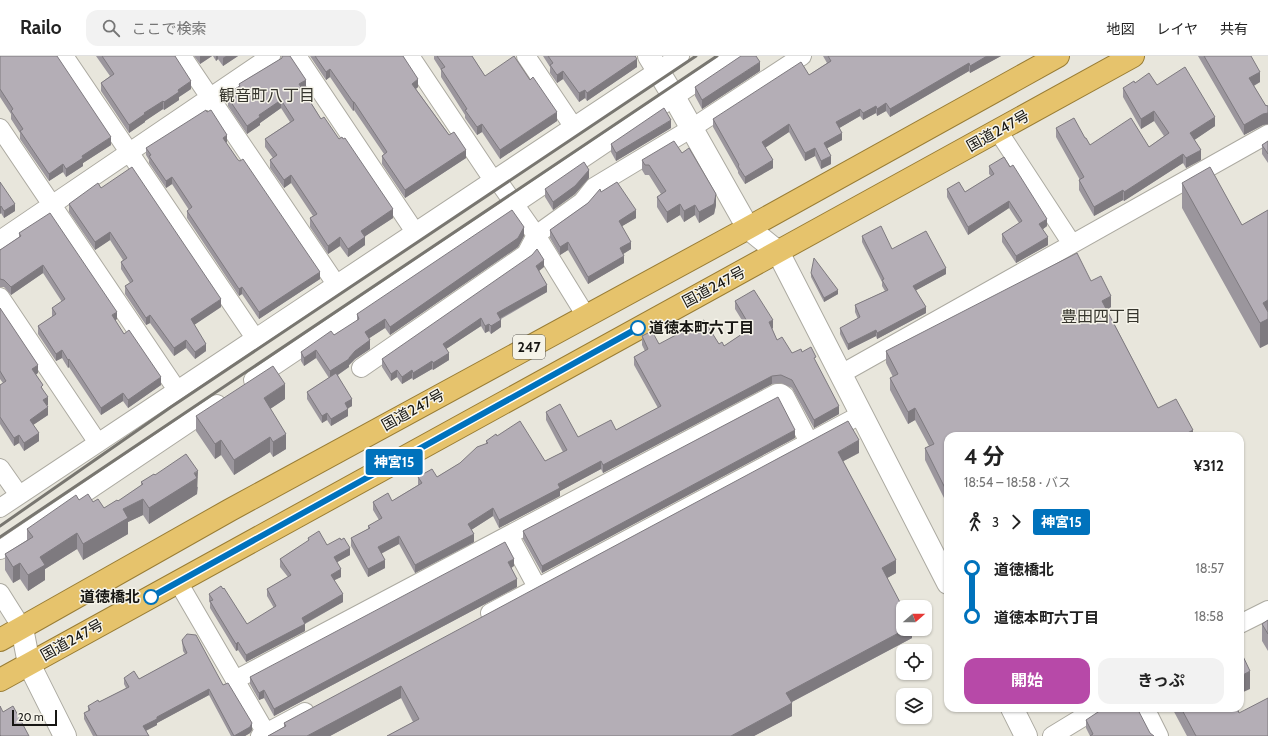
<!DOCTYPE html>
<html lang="ja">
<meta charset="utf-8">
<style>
body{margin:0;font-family:Cabin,"Noto Sans JP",sans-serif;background:#f2f2f2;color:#222;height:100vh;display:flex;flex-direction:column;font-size:15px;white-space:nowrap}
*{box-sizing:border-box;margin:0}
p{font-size:13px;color:#767676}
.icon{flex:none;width:22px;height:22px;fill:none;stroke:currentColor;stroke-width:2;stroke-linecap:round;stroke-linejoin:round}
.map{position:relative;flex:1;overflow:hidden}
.details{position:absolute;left:944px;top:376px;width:300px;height:280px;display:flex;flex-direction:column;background:#fff;border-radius:12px;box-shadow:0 1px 3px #0004}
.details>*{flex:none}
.badge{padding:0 8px;border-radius:3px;font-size:14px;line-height:26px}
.needle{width:26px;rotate:70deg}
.tools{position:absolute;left:896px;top:544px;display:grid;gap:8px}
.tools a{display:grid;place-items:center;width:36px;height:36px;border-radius:8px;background:#fff;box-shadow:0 1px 3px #0004;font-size:20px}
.scale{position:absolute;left:12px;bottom:10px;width:45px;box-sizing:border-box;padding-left:4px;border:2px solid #171613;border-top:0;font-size:11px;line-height:14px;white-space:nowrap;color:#171613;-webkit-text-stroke:3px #f5f3e9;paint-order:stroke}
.map>.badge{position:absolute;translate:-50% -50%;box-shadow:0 0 0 2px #fff}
.legs{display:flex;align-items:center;gap:6px;height:44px;padding:0 20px;font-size:13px}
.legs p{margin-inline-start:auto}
.head{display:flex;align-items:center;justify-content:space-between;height:68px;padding:0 20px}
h1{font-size:22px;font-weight:700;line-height:30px}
.button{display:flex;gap:8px;margin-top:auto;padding:8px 20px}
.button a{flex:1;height:46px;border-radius:12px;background:#b749a8;color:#fff;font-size:16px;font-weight:700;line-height:46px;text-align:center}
.button a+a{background:#f2f2f2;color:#222}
ul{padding:0 20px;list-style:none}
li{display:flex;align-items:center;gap:14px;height:48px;font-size:15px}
li i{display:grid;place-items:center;width:6px;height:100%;margin:0 5px;background:currentColor}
li i::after{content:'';width:10px;height:10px;margin:-5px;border:3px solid;border-radius:50%;background:#fff}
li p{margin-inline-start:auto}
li:first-child i{background:linear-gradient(#0000 50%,currentColor 0)}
li:last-child i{background:linear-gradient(currentColor 50%,#0000 0)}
header{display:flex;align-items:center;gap:24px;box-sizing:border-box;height:56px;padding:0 20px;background:#fff;border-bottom:1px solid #e0e0e0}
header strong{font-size:19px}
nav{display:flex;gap:22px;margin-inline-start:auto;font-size:14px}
.search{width:280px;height:36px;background:#f2f2f2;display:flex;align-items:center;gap:10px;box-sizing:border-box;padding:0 14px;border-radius:12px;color:#767676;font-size:15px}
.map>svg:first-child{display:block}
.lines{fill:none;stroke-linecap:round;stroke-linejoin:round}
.minor-casing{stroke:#acaaa1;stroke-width:20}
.tertiary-casing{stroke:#acaaa1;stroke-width:24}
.trunk-casing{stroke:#997d35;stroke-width:24}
.minor{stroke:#fff;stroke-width:18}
.tertiary{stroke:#fff;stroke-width:22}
.trunk{stroke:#e6c36c;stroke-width:22}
.rail{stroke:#787670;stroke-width:3}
.wall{fill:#9b969d}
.shaded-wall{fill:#7e7a7f}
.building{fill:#b4aeb6;stroke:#7e7a7f}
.line-1-casing{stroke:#fff;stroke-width:9}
.line-1{stroke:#0072bc;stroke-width:6}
.stop-1-dot{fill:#fff;stroke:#0072bc;stroke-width:2}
.labels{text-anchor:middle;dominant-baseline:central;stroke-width:3;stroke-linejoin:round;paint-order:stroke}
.shield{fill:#f5f3e9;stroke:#5a5853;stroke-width:1}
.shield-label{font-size:14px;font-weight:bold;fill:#171613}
.street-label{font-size:15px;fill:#171613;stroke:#f5f3e9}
.stop-label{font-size:15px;font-weight:bold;fill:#171613;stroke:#f5f3e9;text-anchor:start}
.neighbourhood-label{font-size:16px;fill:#36352d;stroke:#f5f3e9}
</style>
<header>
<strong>Railo</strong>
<div class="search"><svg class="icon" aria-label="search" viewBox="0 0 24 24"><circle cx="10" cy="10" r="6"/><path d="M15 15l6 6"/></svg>ここで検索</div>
<nav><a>地図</a><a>レイヤ</a><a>共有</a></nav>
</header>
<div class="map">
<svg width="1268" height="680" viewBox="0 0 1268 680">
<rect width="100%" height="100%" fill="#e8e6dc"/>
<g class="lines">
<defs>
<path id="minor" d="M64,0L255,282
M182,0L336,228
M297,0L415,176
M410,0L493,124
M526,0L573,70
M0,72L177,334
M998,75L1072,188
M496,122L536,179L586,260
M0,184L271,0
M0,241L98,387
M361,312L526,198L536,179L582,146L594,131L692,72L802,0
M841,318L1268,78
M253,324L735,0
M0,412L19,439
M0,452L680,0
M509,479L537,531
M0,494L217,348
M178,526L266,677
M0,537L22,572
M490,557L862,358
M1240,568L1268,554
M235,624L777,337H781L785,340L809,386
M1145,652L1159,680
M260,680L305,656
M1052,680L1098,652"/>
<path id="tertiary" d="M649,0L674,41L748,172L778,196L948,527
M22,572L29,608L65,680
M1012,652L1026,680"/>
<path id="trunk" d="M0,584L230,454L748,172L1058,0
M0,624L1133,0"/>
</defs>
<use href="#minor" class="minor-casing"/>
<use href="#tertiary" class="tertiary-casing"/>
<use href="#trunk" class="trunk-casing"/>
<use href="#minor" class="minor"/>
<use href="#tertiary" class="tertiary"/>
<use href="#trunk" class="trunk"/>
<path class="rail" d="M0,470L171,351L696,0
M0,481L717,0"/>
</g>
<path class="wall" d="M0,0L111,89L83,107V110L66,121L63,116L49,125L20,83V77L11,63V58L0,41Z
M96,0H175L191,33L179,41V44L164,54L163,53L145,65V66L129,77L101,35V27L110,20Z
M194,0H212L200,8Z
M213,0H238L223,10L218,3L216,5Z
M310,0H403L418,31L416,33L466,102L405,142L382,108V100L384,98L354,54L353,55L330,21L326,24Z
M434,0H472L485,20L557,65L500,103L482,76L477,79L465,62V59L441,21V14L434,3Z
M543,0H635L637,11L587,45L585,42L579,46L563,23L557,27L550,17V11Z
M823,0H1001L970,17L969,15L890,61L886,55L877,60L876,57L863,64L860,60L839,72L842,84L827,92L831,108L821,113L815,100L805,105L789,76L765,91L773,112L745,128L738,117V115L713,71V63L809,19L827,7Z
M1198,0H1251L1260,26L1254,30L1266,50L1268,51V68L1263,69L1244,79Z
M282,2L306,32L303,34L321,63L393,162L365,180V189L348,201L340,190L328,198L310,171V162L313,160L291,127L284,132L270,112V104L273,102L265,91V83L290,66L281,52L260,67V69L247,78L228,50V37L239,30V28Z
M760,15L702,53L695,40V31Z
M1135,27L1157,29L1215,70L1194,84L1201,104L1186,112L1183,107L1124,145L1123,144L1094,160L1079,134V124H1080L1056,81V72L1085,82L1090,89L1149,91L1164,80L1154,65L1141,73L1123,41V32Z
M671,72L616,105L611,96V88Z
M1268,85V107L1262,98V89Z
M227,86L226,87L320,223L259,263L242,238L239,240L187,162V155L189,154L172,128L166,132L149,107V104L146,99V92Z
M642,104L716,149L714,158L699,167L695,159L684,166L680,159L667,167L657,151V141L661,138L649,119H645L642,114Z
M989,110L1047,170L1043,173L1048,189L1016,207L1002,186V178L1019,167L1009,152L968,179L947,141V133L965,136L991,120L989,118Z
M589,122L575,138L553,154L545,141V133Z
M0,126L15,155L4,162L1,157L0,158Z
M1182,127L1242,169L1268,154V288L1260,292L1182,152Z
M101,132L221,251L194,269L206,295L195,303L186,292L174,300L150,267L146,269L125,238V230L130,227L121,213V206L123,204L110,184L95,194L69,156V148Z
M601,136L636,162L622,170L631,193L623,198L624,207L588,228L568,194L560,199L550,182V174L588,147Z
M19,177L117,263L115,264L124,278L161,329L128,352L123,345L101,359L69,311L68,312L62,302L56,305L38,278V270L52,261V252L62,246L43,217L11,239L4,231H0V194L19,181Z
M524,180L518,191L390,279L385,272L369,282L370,293L355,303L349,309V311L338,319L352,350L348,352V360L331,370L327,364L322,367L307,343V336L329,322L316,302L304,310L301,305V296L334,279L357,265V258Z
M862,180L892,193L946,218L916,234L926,257L877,283L876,280L848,294L840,278V272L858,263L855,256V249L885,235L882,230V226L862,186Z
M544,211L539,215L547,236L501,263V271L491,278L489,275L485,277L481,270L446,293L449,304L433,314L432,313L413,324L412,322L402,328L397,321L391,325L382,311V303Z
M811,217L838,238L824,246L811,221Z
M1091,225L1111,251L1107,254L1158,352L1193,380H948V450L925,404V392L929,390L915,364L908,368L890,334V322L893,321L886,307V295Z
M735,245L773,272L772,273L777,284L792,297L802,296L816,306L839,358L814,372L792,332L781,327L772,328L603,417L601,413L560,435V440L499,472L493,460L471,474L474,486L415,517L399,488L381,498L385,512L368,521L351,490V482L368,473V470L379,464L373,454V446L392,445L418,429V421H437L460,407L486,388V385L497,380L545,405L563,396L546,364V356L578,381L616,374L658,352L634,309V301L645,295L642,289V280L659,288H719L724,290L748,274L735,253Z
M0,252L38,317L36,318L43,334L48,349H47L48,359L33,369L39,385L24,395L19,387L14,390L0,368V329L3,327L0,323Z
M285,343L270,353L286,393L273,401L270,396L234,419L221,399L215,403L196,375V360Z
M795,382L542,517L523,483V475Z
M859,397L843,405L896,517L887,522L912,573V582L792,646V660L754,680H387L413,666L401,642L330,680H268L284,671V667Z
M155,419L198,431L197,438L149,468L143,459L128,466V478L83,504L77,493L45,513V524L28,535L20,523L13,527L5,514V498L27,484V473L79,444L93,446L104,452L118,445L141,430V426Z
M308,482L327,489L350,499L337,506L341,521L334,524L343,546L305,568V575L246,606L238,594L236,595L210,552V547L209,545V538L247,568L274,552L267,540V533L288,521L280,511V503L308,485Z
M514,510L511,512L517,531L274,660L264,642L259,644L250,628V621Z
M1268,564V595L1262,585V568Z
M182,584L223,629L252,674L250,677L245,680H231L209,639L157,667V669L146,675L149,680H93L84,663V657L88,655V650L99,646L126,632L124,628V622L139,623L185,598L183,595Z
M1172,652H1237L1239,657L1268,680H1187Z
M1086,664L1150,677L1090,680L1086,672Z"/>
<path class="shaded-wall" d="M200,0H212L200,8Z
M216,0H218V3L216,5Z
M226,0H238L223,10V2Z
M987,0H1001L970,17V10Z
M637,3V11L587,45V37Z
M760,6V15L702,53V44Z
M969,7V15L890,61V53Z
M330,13V21L326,24V16Z
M563,15V23L557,27V19Z
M1260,16V26L1249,32V22Z
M418,23V31L412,36V28Z
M306,24V32L299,36V28Z
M191,25V33L179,41V44L164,54V46L178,34Z
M585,34V42L579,46V37Z
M281,44V52L260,67V69L247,78V70L259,59Z
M163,45V53L145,65V66L129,77V69L144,57Z
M353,46H354V54L353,55Z
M886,47V55L877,60V53Z
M876,50V57L863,64V57Z
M860,53V60L836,74V66Z
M1154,55V65L1141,73V63Z
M557,56V65L500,103V94Z
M1268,57V68L1263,69L1244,79V69L1263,58Z
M1215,61V70L1190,87V77Z
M671,64V72L616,105V97Z
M482,68V76L477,79V71Z
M789,68V76L762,94V86Z
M842,77V84L824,94V87Z
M227,79V86L223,89V82Z
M111,81V89L83,107V110L66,121V113L82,100Z
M815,92V100L805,105V97Z
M466,94V102L405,142V134Z
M1201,94V104L1186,112V102Z
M1183,98V107L1124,145V136Z
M831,100V108L821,113V105Z
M773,104V112L745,128V121Z
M63,108V116L49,125V118Z
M589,114V122L575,138L553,154V146Z
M291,119V127L284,132V124Z
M172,121V128L166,132V125Z
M1123,134V144L1094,160V151Z
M716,138V149L714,158L699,167V156Z
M1009,145V152L968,179V171Z
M15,148V155L4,162V155Z
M680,148V159L667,167V156Z
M695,149V159L684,166V155Z
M1,150V157L0,158V151Z
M393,153V162L361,183V175Z
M636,154V162L619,172V165Z
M1047,163V170L1039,176V168Z
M524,171V180L518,191L390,279V271Z
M110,176V184L95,194V186Z
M340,181V190L328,198V190Z
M365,181V189L348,201V193Z
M1048,181V189L1016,207V200Z
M568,186V194L560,199V191Z
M631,186V193L620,200V192Z
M624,200V207L588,228V221Z
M544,204V211L536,217V210Z
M43,209V217L11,239V231Z
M946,212V218L913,236V230Z
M320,216V223L259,263V256Z
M547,229V236L497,264V257Z
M242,231V238L239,240V233Z
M838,234V238L824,246V242Z
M1111,240V251L1102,256V245Z
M221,243V251L191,271V263Z
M1268,244V288L1260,292V267L1263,247Z
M926,251V257L877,283V277Z
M117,256V263L112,267V259Z
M150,259V267L146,269V262Z
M481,262V270L443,295V288Z
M385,263V272L365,285V276Z
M501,264V271L491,278V270Z
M773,264V272L769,274V266Z
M489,268V275L485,277V270Z
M876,274V280L848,294V288Z
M186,284V292L174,300V292Z
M370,284V293L355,303L349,309V311L330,324V315L349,302L355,295Z
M206,288V295L195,303V296Z
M62,294V302L56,305V298Z
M316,294V302L304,310V302Z
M449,297V304L433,314V307Z
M69,303V311L68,312V304Z
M432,305V313L413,324V317Z
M38,309V317L32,321V313Z
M397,314V321L391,325V318Z
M412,314V322L402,328V321Z
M772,320V328L603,417V409Z
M161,321V329L128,352V344Z
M285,328V343L264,357V342Z
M123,337V345L101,359V352Z
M48,341V349L43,352V344Z
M352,343V350L345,354V347Z
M839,350V358L814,372V364Z
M48,351V359L30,371V364Z
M915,352V364L908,368V356Z
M348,353V360L331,370V363Z
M327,357V364L322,367V360Z
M795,374V382L542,517V510Z
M1193,374V380H1182Z
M39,377V385L24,395V387Z
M286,378V393L273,401V386Z
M19,379V387L14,390V382Z
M270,381V396L234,419V404Z
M221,384V399L215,403V388Z
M859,384V397L838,408V396Z
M601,405V413L560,435V440L499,472V464L558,428Z
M198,415L197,438L149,468V452Z
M143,443V459L128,466V478L83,504V488L123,453Z
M493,452V460L468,476V468Z
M77,477V493L45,513V524L28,535V519L40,501Z
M474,478V486L415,517V509Z
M399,480V488L378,499V491Z
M350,492V499L334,508V501Z
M514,503V510L508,514V506Z
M385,504V512L368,521V513Z
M896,504V517L882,525V512Z
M20,507V523L13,527V511Z
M341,513V521L331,526V519Z
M517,523V531L274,660V653Z
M343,538V546L302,569V562Z
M305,568V575L246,606V599Z
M906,573H912V582L786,649V637Z
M238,586V594L236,595V588Z
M1250,615V633L1241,637L1240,640V623L1241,620Z
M401,630V642L330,680H307Z
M209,633V639L157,667V669L143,676V670L157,661Z
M264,634V642L259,644V637Z
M792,647V660L754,680H731Z
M252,667V674L250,677L245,680H234Z"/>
<path class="building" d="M0,0H57L111,81L82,100L83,102L66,113L63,108L49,118L20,75L23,73L11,55L13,53L0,33Z
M102,0H175L191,25L178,34L179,36L164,46L163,45L144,57L145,58L129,69L101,27L114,18Z
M282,0H290L306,24L299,28L321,63L324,61L339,83L342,81L343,83L345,82L393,153L361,175L365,181L348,193L340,181L328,190L310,162L317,158L291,119L284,124L270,104L277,99L265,83L294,64L281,44L259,59L260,61L247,70L228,42L230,40L228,37L240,30L239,28L282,2Z
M315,0H403L418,23L412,28L449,79L454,76L466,94L405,134L382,100L387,96L354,46H353L330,13L326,16Z
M437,0H472L485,20L514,0L530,24L533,21L557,56L500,94L482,68L477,71L465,54L467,53L441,13L445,11Z
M548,0H635L637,3L587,37L585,34L579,37L563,15L557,19L550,9L553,7Z
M741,0H756L760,6L702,44L695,31Z
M828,0H987L970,10L969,7L890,53L886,47L877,53L876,50L863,57L860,53L836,66L842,77L824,87L831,100L821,105L815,92L805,97L789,68L762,86L773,104L745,121L738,110L739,109L713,63L801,6L809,19L831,5Z
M1204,0H1251L1260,16L1249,22L1266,50L1267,49L1268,51V57L1263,58L1244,69Z
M1185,11L1215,61L1190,77L1201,94L1186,102L1183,98L1124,136L1123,134L1094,151L1079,124L1084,121L1056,72L1074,62L1085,82H1086L1090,89L1131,62L1149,91L1169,77L1154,55L1141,63L1123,32L1134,25L1135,27L1149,17L1157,29Z
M664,52L671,64L616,97L611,88Z
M206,54L207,56L211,54L227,79L223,82L238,104L240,105L243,103L320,216L259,256L242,231L239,233L187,155L192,151L172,121L166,125L149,100L151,99L146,92Z
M674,85L682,97L689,92L716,138L714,148L699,156L695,149L684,155L680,148L667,156L657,141L666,135L649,109H645L642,104Z
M1268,85V98L1262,89Z
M1004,101L1010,111L1013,109L1047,163L1039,168L1048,181L1016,200L1002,178L1022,165L1009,145L968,171L947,133L959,126L965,136L994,118L989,110Z
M584,106L589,114L575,130L553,146L545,133Z
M132,111L221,243L191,263L206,288L195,296L186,284L174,292L150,259L146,262L125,230L133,225L121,206L127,202L110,176L95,186L69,148L98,127L101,132Z
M1210,111L1242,169L1268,154V244L1263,247L1268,256V263L1260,267L1182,127Z
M0,126L15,148L4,155L1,150L0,151Z
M617,126L636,154L619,165L631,186L620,192L624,200L588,221L568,186L560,191L550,174L588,147L600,133L601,136Z
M512,154L524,171L518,182L390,271L385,263L365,276L370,284L355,295L349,302V303L330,315L316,294L304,302L301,296L331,275L334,279L359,263L357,258Z
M50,157L117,256L112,259L124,278L129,274L161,321L128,344L123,337L101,352L69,303L68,304L62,294L56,298L38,270L56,258L52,252L65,243L43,209L11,231L4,224L0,223V194L21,180L19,177Z
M881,170L892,193L926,175L946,212L913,230L926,251L877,277L876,274L848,288L840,272L860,261L855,249L888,234L882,224L884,223L862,180Z
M537,193L544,204L536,210L547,229L497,257L501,264L491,270L489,268L485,270L481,262L443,288L449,297L433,307L432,305L413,317L412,314L402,321L397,314L391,318L382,303L532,199Z
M1077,197L1091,225L1101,220L1111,240L1102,245L1158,352L1176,343L1193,374L1182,380H948V438L925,392L934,388L915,352L908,356L890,322L898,318L886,295Z
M814,202L838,234L824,242L811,217Z
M754,234L773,264L769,266L777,284L782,281L792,297L801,293L802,296L811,291L816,301L814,302L839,350L814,364L792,324L781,319L772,320L603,409L601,405L558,428L560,432L499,464L493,452L468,468L474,478L415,509L399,480L378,491L385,504L368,513L351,482L370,472L368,470L382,462L373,446L388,437L392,445L422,427L418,421L432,413L437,421L460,407L477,391L488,387L486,385L496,378L497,380L520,365L545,405L567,394L546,356L560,348L578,381L611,364L616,374L661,350L634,301L648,293L642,280L652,275L659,288L704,264L719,288L722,286L724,290L751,272L735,245Z
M0,252L38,309L32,313L43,329L41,331L48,341L43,344L48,351L30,364L39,377L24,387L19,379L14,382L0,361V329L6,325L0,315Z
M273,310L285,328L264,342L286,378L273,386L270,381L234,404L221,384L215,388L196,360Z
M336,317L352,343L345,347L348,353L331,363L327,357L322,360L307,336Z
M778,341L795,374L542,510L523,475Z
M848,365L859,384L838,396L896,504L882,512L903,552V573H906L786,637L792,647L731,680H387L419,663L401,630L307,680H268L286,670L284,667Z
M186,398L198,415L194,417L197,422L149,452L143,443L123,453L128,462L83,488L77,477L40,501L45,509L28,519L20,507L13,511L5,498L33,481L27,473L76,439L79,444L88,438L93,446L98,443L104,452L117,444L118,445L143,428L141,426L154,418L155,419Z
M319,475L327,489L340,482L341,484L344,482L350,492L334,501L341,513L331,519L343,538L302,562L305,568L246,599L238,586L236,588L217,557L210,545L213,544L209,538L221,530L223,533L224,532L247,568L276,550L267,533L291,519L280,503L309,484L308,482Z
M505,486L514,503L508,506L517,523L274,653L264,634L259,637L250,621Z
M1268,564V578L1262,568Z
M187,578L196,579L223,629L228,627L252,667L250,671L234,680L209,633L157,661V663L143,670L149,680H97L84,657L90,654L88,650L98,644L99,646L129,631L124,622L134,615L139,623L187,597L183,588L182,584Z
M1240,594L1250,615L1241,620L1240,623Z
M1268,642V680H1196L1181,652H1237L1239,657Z
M0,650L3,656L13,650L29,680H1L0,679Z
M1104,652H1137L1150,677L1154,680H1090L1093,678L1086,664Z"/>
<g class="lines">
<defs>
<path id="line-1" d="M151,541L638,272"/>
</defs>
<use href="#line-1" class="line-1-casing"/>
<use href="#line-1" class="line-1"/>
</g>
<g class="stop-1-dot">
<circle cx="638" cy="272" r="7"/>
<circle cx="151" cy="541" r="7"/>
</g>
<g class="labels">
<rect class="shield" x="513" y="279" width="32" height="24" rx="3"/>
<g class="shield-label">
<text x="529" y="291">247</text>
</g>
<g class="street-label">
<text transform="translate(998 75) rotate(-29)">国道247号</text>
<text transform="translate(714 231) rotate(-28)">国道247号</text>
<text transform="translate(413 354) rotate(-29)">国道247号</text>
<text transform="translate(72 584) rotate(-29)">国道247号</text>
</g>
<g class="stop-label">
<text x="649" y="272">道徳本町六丁目</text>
<text x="140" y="541" text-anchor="end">道徳橋北</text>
</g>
<g class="neighbourhood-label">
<text x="267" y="39">観音町八丁目</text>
<text x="1101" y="260">豊田四丁目</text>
</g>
</g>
</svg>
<div class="tools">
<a><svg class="needle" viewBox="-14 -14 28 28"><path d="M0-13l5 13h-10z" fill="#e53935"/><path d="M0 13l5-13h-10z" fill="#767676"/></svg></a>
<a><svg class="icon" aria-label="locate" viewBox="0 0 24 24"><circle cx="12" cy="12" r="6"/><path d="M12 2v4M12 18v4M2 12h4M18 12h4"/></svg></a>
<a><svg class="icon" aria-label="layers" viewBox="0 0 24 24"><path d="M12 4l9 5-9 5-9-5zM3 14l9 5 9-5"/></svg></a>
</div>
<div class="scale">20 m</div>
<b class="badge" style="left:394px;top:406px;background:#0072bc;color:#fff">神宮15</b>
<section class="details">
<div class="head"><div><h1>4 分</h1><p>18:54 – 18:58 · バス</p></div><b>¥312</b></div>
<div class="legs"><svg class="icon" aria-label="walk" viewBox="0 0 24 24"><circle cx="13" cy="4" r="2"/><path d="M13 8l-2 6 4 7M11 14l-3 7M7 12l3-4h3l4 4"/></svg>3<svg class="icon" aria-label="forward" viewBox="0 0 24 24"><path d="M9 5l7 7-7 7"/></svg><b class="badge" style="background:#0072bc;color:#fff">神宮15</b></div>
<ul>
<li><i style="color:#0072bc"></i><b>道徳橋北</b><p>18:57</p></li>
<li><i style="color:#0072bc"></i><b>道徳本町六丁目</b><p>18:58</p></li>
</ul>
<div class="button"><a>開始</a><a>きっぷ</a></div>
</section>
</div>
